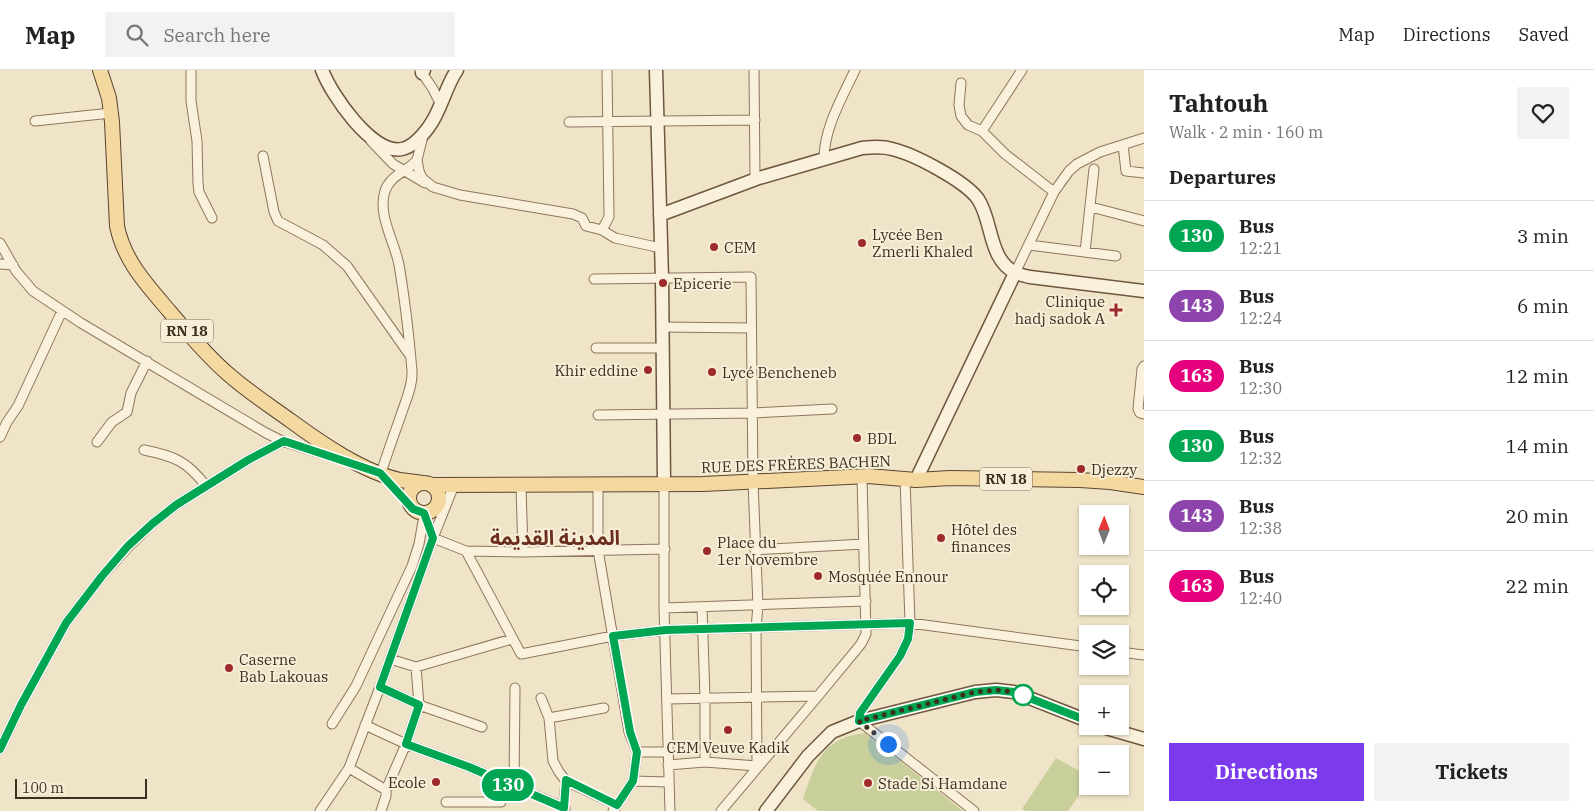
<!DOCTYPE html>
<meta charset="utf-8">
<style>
body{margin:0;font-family:"IBM Plex Serif","Noto Sans Arabic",serif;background:#f2f2f2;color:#222;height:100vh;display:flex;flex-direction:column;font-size:19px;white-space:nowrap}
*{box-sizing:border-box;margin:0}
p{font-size:16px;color:#767676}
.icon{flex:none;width:28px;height:28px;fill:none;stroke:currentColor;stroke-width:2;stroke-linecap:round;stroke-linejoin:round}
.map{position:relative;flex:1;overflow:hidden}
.sheet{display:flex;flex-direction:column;background:#fff;width:450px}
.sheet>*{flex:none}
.badge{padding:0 10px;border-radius:16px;font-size:18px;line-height:32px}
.needle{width:32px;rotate:1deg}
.fabs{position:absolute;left:1079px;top:435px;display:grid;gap:10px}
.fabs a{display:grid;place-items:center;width:50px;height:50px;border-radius:0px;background:#fff;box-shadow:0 1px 4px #0004;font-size:25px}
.scale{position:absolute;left:15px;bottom:12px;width:132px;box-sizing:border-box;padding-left:5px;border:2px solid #3d2e20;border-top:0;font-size:14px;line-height:18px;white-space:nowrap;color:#3d2e20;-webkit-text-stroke:4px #f7eed8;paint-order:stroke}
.you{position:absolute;width:25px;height:25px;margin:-12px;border:4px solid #fff;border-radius:50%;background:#1a73e8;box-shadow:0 0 0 8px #1a73e833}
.map>.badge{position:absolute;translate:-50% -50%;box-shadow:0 0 0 2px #fff}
h2{padding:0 25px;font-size:19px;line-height:45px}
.round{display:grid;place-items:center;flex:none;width:52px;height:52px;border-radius:0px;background:#f2f2f2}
.overview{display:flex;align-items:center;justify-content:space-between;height:85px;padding:0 25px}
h1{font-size:24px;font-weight:700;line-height:38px}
.button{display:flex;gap:10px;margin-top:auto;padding:10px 25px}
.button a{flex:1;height:58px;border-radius:0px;background:#7c3aed;color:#fff;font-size:20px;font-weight:700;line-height:58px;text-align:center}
.button a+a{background:#f2f2f2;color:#222}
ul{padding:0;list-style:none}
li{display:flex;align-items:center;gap:15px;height:70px;padding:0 25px;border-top:1px solid #e0e0e0}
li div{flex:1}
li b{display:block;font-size:19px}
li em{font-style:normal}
li .badge{min-width:55px;font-weight:700;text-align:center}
header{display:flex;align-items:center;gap:30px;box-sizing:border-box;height:70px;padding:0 25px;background:#fff;border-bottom:1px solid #e0e0e0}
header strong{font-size:24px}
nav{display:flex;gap:28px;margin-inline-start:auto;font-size:18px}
.search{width:350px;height:45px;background:#f2f2f2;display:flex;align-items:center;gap:12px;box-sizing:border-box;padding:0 18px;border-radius:0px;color:#767676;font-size:19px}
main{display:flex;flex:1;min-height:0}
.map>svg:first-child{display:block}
.green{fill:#c9cf9b}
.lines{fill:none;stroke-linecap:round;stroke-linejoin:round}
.street-casing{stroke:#8d765c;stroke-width:11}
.secondary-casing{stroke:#6f573f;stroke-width:15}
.primary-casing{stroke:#5b4430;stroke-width:16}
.street{stroke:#faf1dc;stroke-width:9}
.secondary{stroke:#faf1dc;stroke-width:12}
.primary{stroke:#f3d9a0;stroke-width:14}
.line-casing{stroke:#fff;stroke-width:11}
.line{stroke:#00a651;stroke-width:8}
.walk{stroke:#3d2e20;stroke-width:5;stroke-dasharray:0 9}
.poi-dot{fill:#9e2a2b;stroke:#f7eed8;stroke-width:2}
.stop-dot{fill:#fff;stroke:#00a651;stroke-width:2.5}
.labels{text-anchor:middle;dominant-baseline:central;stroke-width:4;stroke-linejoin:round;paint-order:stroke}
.shield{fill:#f7eed8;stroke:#756857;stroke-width:1}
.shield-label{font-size:14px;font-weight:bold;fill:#3d2e20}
.poi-label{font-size:15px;fill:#3d2e20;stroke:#f7eed8;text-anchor:start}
.street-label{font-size:15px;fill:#3d2e20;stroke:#f7eed8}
.district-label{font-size:20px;font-weight:bold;fill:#6b2e1e;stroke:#f7eed8}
</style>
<header>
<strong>Map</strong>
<div class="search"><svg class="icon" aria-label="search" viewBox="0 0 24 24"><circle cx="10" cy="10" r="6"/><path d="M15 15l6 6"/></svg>Search here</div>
<nav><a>Map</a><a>Directions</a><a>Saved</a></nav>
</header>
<main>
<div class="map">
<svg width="1144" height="741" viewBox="0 0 1144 741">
<rect width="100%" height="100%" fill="#f0e4c8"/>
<path class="green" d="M865,663L963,741H818L803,729C815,693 822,668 865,663Z
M1056,688L1087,705V714L1068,741H1026L1022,739Z"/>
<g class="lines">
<defs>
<path id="street" d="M191,0V31L197,71L198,113L199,122L212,148
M420,0L433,19L440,33
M754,0L755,109
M961,13L959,35L961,46L968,55L982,61L1005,84L1054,122
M35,51L111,43
M569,52L755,50
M982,61L1022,0
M423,66L417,90L419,101L422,108L433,117L460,125L573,144L582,148L586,156L602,160L615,168L661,178
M371,71L393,94L425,113
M1123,75L1126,101L1144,103
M263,86L274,142L278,151L323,175L347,196L409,284
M824,89C824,58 842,28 855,0
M1091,137L1144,151
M602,160L609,147L607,0
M0,173L16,201L33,221L81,253L266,363L282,371L342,390
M1029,175L1116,186
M1085,182L1094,99
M0,194L13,195
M1015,203L1054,122L1069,101L1077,94L1100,82L1144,68
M594,209L751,207L753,412L758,536L756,558L757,696L705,692L668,695
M662,257L751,258
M596,278H663
M1144,296L1142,299L1138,339L1140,343L1144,344
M598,345L753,343L832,339
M0,367L7,352L18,336L62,241
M97,372L112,352L127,342L131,323L147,291
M144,380C174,386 187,391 206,416
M376,402L381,403C387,384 394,365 401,345C405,332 413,316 412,301C409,266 405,230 399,195C395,172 377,145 385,121C390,105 407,102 417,90
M905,408L910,553L908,569L900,586L860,643L859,651L974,741
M664,413V538L670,741
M598,414V480L629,662L637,682H668
M454,415L433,468L466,481L523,482L665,479
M521,416L523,482
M755,480L864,474
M466,481L521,584L613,566L666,560L910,553L1088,577
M702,537L705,628V692
M664,538L866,531
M1120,582L1144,585
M390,589L416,597L512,569
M380,617L419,635L482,657
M541,628L549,648L553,691L559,702L566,711L617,735
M667,629L818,626
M549,648L604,638
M332,654L356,616L412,496L419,474L424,446
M365,655L406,674L469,697L565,738
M0,679L21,635L66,553L102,506L128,477L152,454L176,435L248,390L284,371
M349,698L386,720
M633,711L669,712
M514,718L515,618
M446,732H501
M320,741L349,698L380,617L433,468L424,443
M381,741L386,726V720L406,674L419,635L416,597
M563,741L566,711
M613,741L633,711L637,682
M721,741L818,626L861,574L866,564L862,408"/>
<path id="secondary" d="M322,0C331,24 372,85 402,79C412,77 422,66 428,58C441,42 445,17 457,0
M656,0L662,208L664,413
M422,3L424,0
M660,145L759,108L862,78C872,77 882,76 892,79C914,84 965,111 978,129C993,151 988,190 1016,203C1020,205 1026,206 1030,207L1144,221
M916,410L1015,203
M1099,656L1144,669
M766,741L808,686L832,662L859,651L975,622L996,620L1014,622L1088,651"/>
<path id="primary" d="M100,0L109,28L112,52L117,156C124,191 147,215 170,242C188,263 206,285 227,303C247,321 269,335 291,351C321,373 363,402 400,410C408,411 415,412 423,413
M409 428a15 15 0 1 1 30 0a15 15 0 1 1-30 0Z
M432,415L703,414L868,406L916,410L950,408L1080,410L1110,412L1144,417"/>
</defs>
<use href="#street" class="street-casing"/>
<use href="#secondary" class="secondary-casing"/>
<use href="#primary" class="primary-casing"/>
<use href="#street" class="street"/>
<use href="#secondary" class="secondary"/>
<use href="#primary" class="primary"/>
</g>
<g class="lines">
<defs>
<path id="line" d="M0,679L21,635L66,553L102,506L128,476L152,454L176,435L248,390L284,371L380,403L413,439L424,443L433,468L380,617L419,635L406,674L469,697L564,738L566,710L617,735L633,711L637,682L630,662L613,566L666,560L910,553L908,569L900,586L860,643L859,651L975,622L996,620L1014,622L1088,651"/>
</defs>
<use href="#line" class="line-casing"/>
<use href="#line" class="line"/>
<path class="walk" d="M888,674L859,651L975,622L996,620L1014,622L1024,626L1023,625"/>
</g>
<g class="poi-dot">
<circle cx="862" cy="173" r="5"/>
<circle cx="714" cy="177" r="5"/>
<circle cx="663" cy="213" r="5"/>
<path d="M1113.5 232.5h5v5h5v5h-5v5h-5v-5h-5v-5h5z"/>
<circle cx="648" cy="300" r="5"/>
<circle cx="712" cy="302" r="5"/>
<circle cx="857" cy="368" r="5"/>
<circle cx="1081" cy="399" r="5"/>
<circle cx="941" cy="468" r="5"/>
<circle cx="707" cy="481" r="5"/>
<circle cx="818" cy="506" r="5"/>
<circle cx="229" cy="598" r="5"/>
<circle cx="728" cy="660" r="5"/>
<circle cx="436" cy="712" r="5"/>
<circle cx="868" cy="713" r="5"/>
</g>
<circle class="stop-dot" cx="1023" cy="625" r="10"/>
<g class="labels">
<g class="shield">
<rect x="161" y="249.5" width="52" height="23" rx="4"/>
<rect x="980" y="397.5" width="52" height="23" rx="4"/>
</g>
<g class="shield-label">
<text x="187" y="261">RN 18</text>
<text x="1006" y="409">RN 18</text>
</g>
<g class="poi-label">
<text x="872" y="164">Lycée Ben<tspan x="872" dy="17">Zmerli Khaled</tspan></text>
<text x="724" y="177">CEM</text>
<text x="673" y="213">Epicerie</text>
<text x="1105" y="231" text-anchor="end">Clinique<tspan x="1105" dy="17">hadj sadok A</tspan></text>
<text x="638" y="300" text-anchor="end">Khir eddine</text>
<text x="722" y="302">Lycé Bencheneb</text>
<text x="867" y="368">BDL</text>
<text x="1091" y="399">Djezzy</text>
<text x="951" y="459">Hôtel des<tspan x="951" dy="17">finances</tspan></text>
<text x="717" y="472">Place du<tspan x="717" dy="17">1er Novembre</tspan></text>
<text x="828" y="506">Mosquée Ennour</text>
<text x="239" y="589">Caserne<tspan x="239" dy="17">Bab Lakouas</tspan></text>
<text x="728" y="677" text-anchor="middle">CEM Veuve Kadik</text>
<text x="426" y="712" text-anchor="end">Ecole</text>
<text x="878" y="713">Stade Si Hamdane</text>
</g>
<g class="street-label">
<text transform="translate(796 394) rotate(-2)">RUE DES FRÈRES BACHEN</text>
</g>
<g class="district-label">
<text x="555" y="467">المدينة القديمة</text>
</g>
</g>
</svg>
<div class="fabs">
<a><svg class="needle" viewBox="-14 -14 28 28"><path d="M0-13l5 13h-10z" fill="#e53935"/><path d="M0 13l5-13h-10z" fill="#767676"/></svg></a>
<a><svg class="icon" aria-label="locate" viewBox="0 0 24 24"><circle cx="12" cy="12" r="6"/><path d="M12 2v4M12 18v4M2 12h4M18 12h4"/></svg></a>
<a><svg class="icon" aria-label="layers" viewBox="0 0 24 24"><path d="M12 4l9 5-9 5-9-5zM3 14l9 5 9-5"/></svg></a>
<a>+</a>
<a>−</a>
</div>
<div class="scale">100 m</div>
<div class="you" style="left:888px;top:674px"></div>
<b class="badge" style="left:508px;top:715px;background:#00a651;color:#fff">130</b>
</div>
<section class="sheet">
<div class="overview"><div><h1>Tahtouh</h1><p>Walk · 2 min · 160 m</p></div><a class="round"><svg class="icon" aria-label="heart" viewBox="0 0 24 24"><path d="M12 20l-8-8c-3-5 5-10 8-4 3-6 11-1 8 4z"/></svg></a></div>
<h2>Departures</h2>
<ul>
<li><span class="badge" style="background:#00a651;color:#fff">130</span><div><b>Bus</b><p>12:21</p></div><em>3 min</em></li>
<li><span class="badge" style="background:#8e44ad;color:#fff">143</span><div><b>Bus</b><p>12:24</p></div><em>6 min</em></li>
<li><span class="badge" style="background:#e6007e;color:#fff">163</span><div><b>Bus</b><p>12:30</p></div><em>12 min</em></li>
<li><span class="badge" style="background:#00a651;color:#fff">130</span><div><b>Bus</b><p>12:32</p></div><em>14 min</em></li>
<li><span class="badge" style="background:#8e44ad;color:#fff">143</span><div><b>Bus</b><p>12:38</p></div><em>20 min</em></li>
<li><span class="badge" style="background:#e6007e;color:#fff">163</span><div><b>Bus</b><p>12:40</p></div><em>22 min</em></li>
</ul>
<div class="button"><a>Directions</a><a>Tickets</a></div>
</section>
</main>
